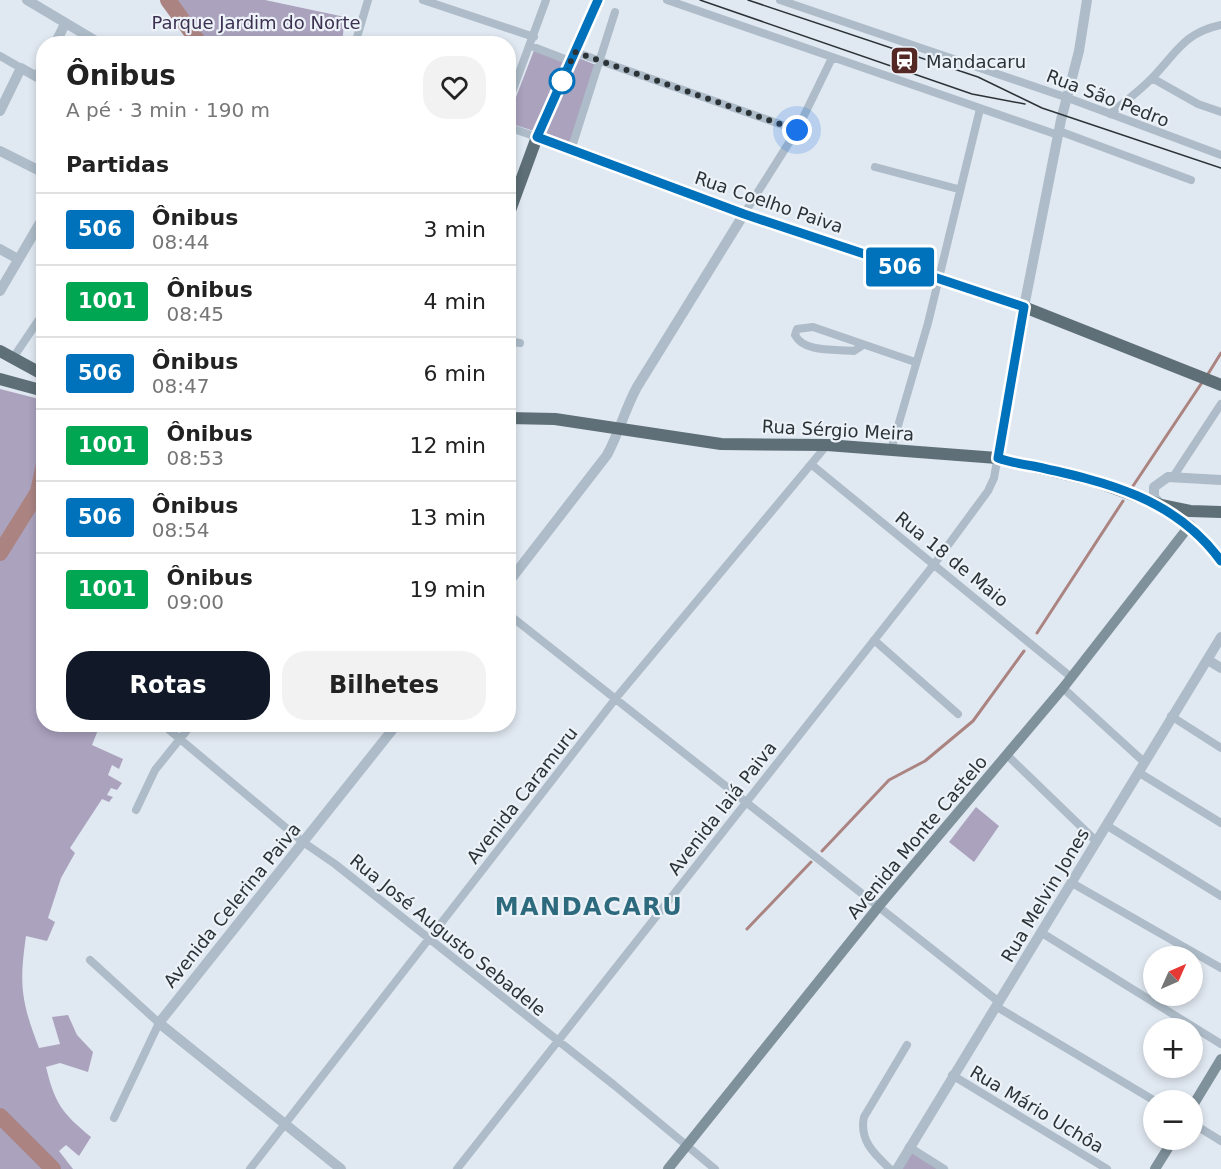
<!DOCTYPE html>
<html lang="pt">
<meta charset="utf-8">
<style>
body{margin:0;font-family:"DejaVu Sans",sans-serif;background:#f2f2f2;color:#222;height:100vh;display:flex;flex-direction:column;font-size:22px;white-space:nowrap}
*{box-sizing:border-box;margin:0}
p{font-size:20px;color:#767676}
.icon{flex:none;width:33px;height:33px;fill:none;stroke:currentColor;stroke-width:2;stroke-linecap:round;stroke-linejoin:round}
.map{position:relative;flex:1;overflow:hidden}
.panel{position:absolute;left:36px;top:36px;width:480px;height:696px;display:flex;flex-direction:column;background:#fff;border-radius:24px;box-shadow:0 3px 9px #0003}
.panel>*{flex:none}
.badge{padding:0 12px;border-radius:4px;font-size:21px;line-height:39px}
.needle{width:39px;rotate:45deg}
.controls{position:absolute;left:1143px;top:946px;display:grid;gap:12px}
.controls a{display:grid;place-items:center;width:60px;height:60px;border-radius:50%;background:#fff;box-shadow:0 3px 9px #0003;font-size:30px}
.you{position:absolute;width:30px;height:30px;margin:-15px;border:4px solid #fff;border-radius:50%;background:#1a73e8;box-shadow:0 0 0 9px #1a73e833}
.map>.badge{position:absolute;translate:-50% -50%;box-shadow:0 0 0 3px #fff}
h2{padding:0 30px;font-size:22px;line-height:54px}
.round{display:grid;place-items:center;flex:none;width:63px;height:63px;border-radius:24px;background:#f2f2f2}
.summary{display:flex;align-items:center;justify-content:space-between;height:102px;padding:0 30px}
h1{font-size:28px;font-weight:700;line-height:45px}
.primary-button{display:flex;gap:12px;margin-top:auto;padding:12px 30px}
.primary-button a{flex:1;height:69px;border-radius:24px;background:#111827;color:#fff;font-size:24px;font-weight:700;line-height:69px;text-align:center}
.primary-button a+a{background:#f2f2f2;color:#222}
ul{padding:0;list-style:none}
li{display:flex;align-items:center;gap:18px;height:72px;padding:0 30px;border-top:2px solid #e0e0e0}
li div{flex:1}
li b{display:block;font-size:22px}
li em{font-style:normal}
li .badge{min-width:66px;font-weight:700;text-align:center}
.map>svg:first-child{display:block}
.green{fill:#aba2be}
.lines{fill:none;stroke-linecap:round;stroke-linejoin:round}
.stream{stroke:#ab8482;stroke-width:3}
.river{stroke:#ab8482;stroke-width:16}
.minor{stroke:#adbcc8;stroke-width:8}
.tertiary{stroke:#adbcc8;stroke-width:10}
.secondary{stroke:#7f919b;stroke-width:10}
.primary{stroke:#5e6f77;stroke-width:12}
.tram{stroke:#2b3337;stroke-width:1.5}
.line-casing{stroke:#fff;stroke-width:14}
.line{stroke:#0072bc;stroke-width:9}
.walk{stroke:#2b3337;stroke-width:6;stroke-dasharray:0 10.8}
.stop-dot{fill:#fff;stroke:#0072bc;stroke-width:3}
.labels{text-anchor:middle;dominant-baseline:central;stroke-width:4.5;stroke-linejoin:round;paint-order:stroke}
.park-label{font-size:18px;fill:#3d3152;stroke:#ecf2f8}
.poi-label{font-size:18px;fill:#2b3337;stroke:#ecf2f8;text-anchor:start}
.street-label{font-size:18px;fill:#2b3337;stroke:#ecf2f8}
.district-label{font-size:24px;font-weight:bold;letter-spacing:1.5px;fill:#2d6a7d;stroke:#ecf2f8}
</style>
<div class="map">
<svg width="1221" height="1169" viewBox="0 0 1221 1169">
<rect width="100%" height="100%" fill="#e0e8f1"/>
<path class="green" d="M168,0H265L345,17L342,43H194L176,9Z
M536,45L566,57L534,131L509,123L508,118Z
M576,57L596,65L569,146L544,134Z
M0,389L43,400L44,724L100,725L92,745L123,759L119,769L112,765L108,775L122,783L117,790L111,788L107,795L113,797L109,802L102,799L70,848L75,853L61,878L48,918L55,922L47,941L26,936C19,985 21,1001 39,1048L60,1044L52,1017L68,1015L77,1035L93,1052L88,1072L60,1063L46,1067C55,1104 62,1113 91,1137L79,1156L66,1145L59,1151L73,1169H0Z
M976,807L999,826L974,862L949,842Z
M909,1147L944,1169H897Z"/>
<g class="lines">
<path class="stream" d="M1208,374L1221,353
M1133,486L1201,384
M1037,633L1123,501
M822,851L889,780L925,761L973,721L1024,651
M747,929L811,862"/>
<path class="river" d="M168,0L200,44
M0,553L38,492L44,464
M0,1116L53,1169"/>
<path class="minor" d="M423,0L534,37
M667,0L1058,135
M780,0L1068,98L1221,155
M355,44L368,0
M531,46L570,61
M575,52L797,130
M0,56L21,68
M1152,78L1198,104L1221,112
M508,103L546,0
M1110,114C1124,102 1140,91 1153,77C1177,52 1184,33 1221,25
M508,127L537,137
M1059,131L1191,180
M571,150L615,12
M875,167L958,189
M744,214L797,130L832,58
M508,341L520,343
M863,345L854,351C836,349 804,353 795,335L797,329L813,327L915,362
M13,358L44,312
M891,450L928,323L980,109
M812,465L1071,677
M1173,477L1221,404
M508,614L999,1002
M874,640L958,714
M1063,688L1144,762
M1171,716L1221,748
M162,724L303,842L335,864L614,1085L715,1169
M1008,756L1097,842
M1138,772L1221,823
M136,810L155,770L192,724
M1106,825L1221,896
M1072,883L1221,968
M1042,933L1221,1044
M90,960L159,1023L114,1118
M997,1007L1155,1101
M952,1075L1107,1169
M1192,1123L1221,1141
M909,1147L944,1169
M250,1169L616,698L827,445
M457,1169L935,563L988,491L994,478L1024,307
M890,1169C874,1154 859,1140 864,1117L907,1045"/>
<path class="tertiary" d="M27,0L101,44
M55,44L65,24
M0,111L21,68L37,77L44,64
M537,137L598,0
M0,151L44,173
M0,249L18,259
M0,291L44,216
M1024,307L1061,120L1079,51L1087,0
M1161,505L1154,497V487L1168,477L1221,480
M508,583L607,455C619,433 625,409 637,387L744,214
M1208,660L1221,668
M341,1169L159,1023L397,724
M897,1169L1221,637"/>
<path class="secondary" d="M1164,507L1190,525L1221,561
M1192,1107L1221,1059
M668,1169L879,906L1063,688L1190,525
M1155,1169L1173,1140"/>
<path class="primary" d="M508,216L537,137L744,214L1024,307L1221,385
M0,351L44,375
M0,379L44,391
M508,418L555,419L721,444L827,445L997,458L1094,481L1161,505L1190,511L1221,512"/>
<path class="tram" d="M700,0L972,94L1025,104
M748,0L978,77L1042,108L1221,168"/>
</g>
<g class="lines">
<defs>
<path id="line" d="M598,0L537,137L744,214L1024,307L998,458C1009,462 1021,464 1033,466C1107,482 1175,498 1221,561"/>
</defs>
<use href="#line" class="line-casing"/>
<use href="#line" class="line"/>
<path class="walk" d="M562,81L575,52L797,130"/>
</g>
<defs>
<symbol id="station-square" viewBox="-11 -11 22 22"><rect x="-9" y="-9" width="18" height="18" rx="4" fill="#542825" stroke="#ecf2f8"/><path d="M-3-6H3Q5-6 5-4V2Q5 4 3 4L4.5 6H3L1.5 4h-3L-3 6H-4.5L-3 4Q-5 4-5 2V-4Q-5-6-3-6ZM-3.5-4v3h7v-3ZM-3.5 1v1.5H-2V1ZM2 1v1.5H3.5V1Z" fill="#fff"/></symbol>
</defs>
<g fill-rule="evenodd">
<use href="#station-square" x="888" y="44" width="33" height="33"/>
</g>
<circle class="stop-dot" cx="562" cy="81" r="12"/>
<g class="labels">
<g class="park-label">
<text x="256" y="22">Parque Jardim do Norte</text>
</g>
<g class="poi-label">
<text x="926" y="61">Mandacaru</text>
</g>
<g class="street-label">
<text transform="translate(1108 98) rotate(21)">Rua São Pedro</text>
<text transform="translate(769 202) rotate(19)">Rua Coelho Paiva</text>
<text transform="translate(838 430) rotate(3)">Rua Sérgio Meira</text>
<text transform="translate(952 559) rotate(39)">Rua 18 de Maio</text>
<text transform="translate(522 795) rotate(-52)">Avenida Caramuru</text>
<text transform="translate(722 808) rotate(-52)">Avenida Iaiá Paiva</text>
<text transform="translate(917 837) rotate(-50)">Avenida Monte Castelo</text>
<text transform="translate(1045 895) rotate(-59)">Rua Melvin Jones</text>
<text transform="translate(232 905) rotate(-51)">Avenida Celerina Paiva</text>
<text transform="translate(448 935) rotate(39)">Rua José Augusto Sebadele</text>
<text transform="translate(1037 1109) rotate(31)">Rua Mário Uchôa</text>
</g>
<g class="district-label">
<text x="589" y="907">MANDACARU</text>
</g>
</g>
</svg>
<div class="controls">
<a><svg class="needle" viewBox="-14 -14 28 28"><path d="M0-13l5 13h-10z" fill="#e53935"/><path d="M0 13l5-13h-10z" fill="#767676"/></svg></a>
<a>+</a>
<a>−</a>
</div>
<div class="you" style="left:797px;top:130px"></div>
<b class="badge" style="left:900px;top:267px;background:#0072bc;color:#fff">506</b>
<section class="panel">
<div class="summary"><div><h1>Ônibus</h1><p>A pé · 3 min · 190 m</p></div><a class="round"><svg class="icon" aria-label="heart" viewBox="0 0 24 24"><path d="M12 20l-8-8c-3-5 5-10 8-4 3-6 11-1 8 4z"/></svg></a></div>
<h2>Partidas</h2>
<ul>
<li><span class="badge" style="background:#0072bc;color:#fff">506</span><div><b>Ônibus</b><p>08:44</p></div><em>3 min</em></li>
<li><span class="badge" style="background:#00a651;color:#fff">1001</span><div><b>Ônibus</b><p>08:45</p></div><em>4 min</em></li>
<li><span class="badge" style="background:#0072bc;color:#fff">506</span><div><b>Ônibus</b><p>08:47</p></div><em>6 min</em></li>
<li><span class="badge" style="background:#00a651;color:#fff">1001</span><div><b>Ônibus</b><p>08:53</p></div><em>12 min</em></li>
<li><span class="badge" style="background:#0072bc;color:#fff">506</span><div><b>Ônibus</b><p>08:54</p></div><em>13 min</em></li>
<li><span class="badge" style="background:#00a651;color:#fff">1001</span><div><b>Ônibus</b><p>09:00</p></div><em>19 min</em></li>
</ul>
<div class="primary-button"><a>Rotas</a><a>Bilhetes</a></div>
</section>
</div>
